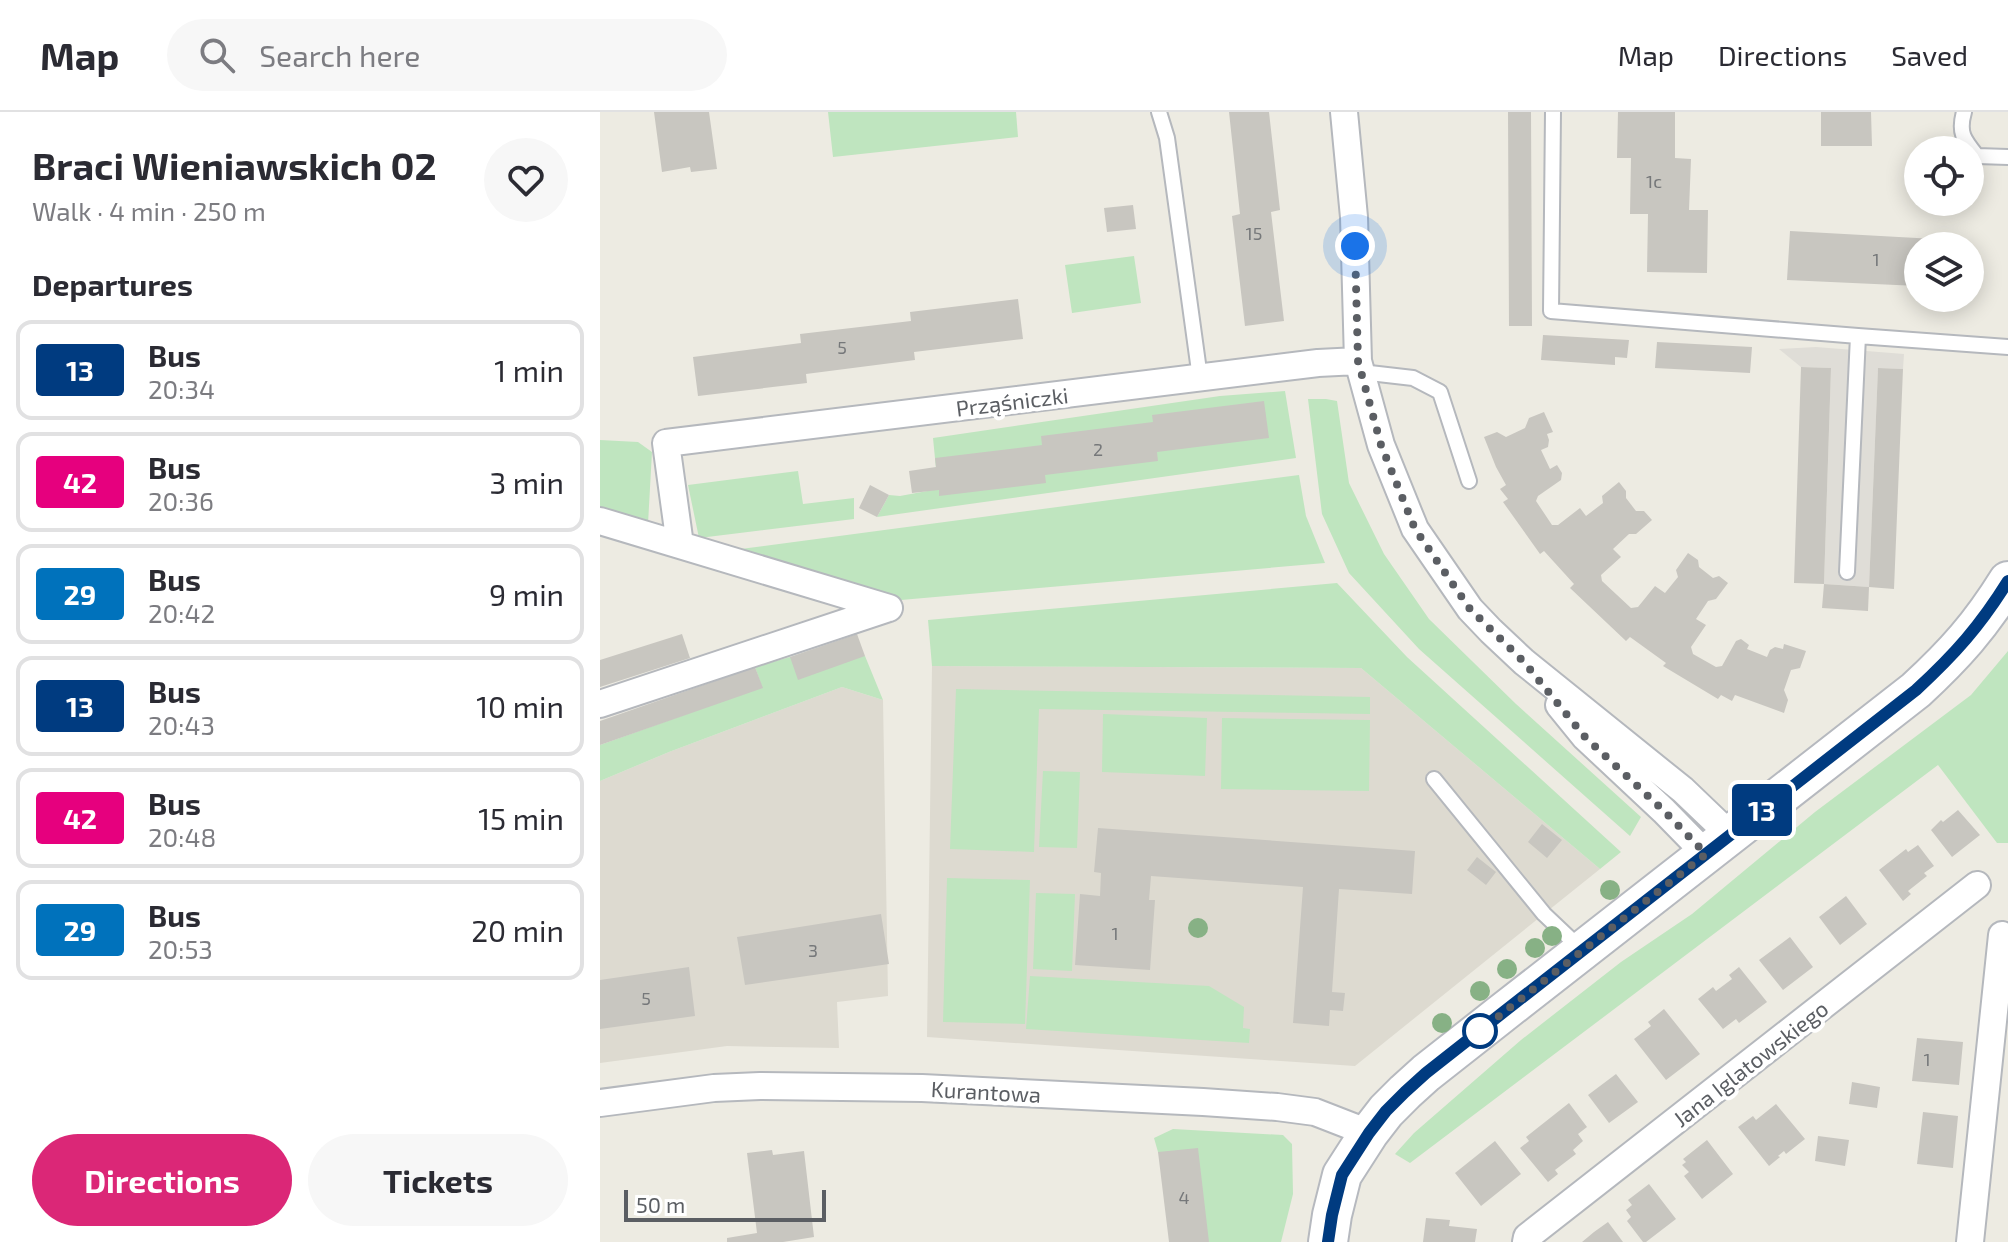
<!DOCTYPE html>
<meta charset="utf-8">
<style>
body{margin:0;font-family:"Exo 2",sans-serif;background:#f7f7f7;color:#2b2b33;height:100vh;display:flex;flex-direction:column;font-size:30px;white-space:nowrap}
*{box-sizing:border-box;margin:0}
p{font-size:26px;color:#7c7c81}
.icon{flex:none;width:44px;height:44px;fill:none;stroke:currentColor;stroke-width:2;stroke-linecap:round;stroke-linejoin:round}
.map{position:relative;flex:1;overflow:hidden}
.sheet{display:flex;flex-direction:column;background:#fff;width:600px}
.sheet>*{flex:none}
.badge{padding:0 16px;border-radius:6px;font-size:28px;line-height:52px}
.tools{position:absolute;left:1304px;top:24px;display:grid;gap:16px}
.tools a{display:grid;place-items:center;width:80px;height:80px;border-radius:50%;background:#fff;box-shadow:0 4px 20px #0003;font-size:40px}
.scale{position:absolute;left:24px;bottom:20px;width:202px;box-sizing:border-box;padding-left:8px;border:4px solid #5b5e63;border-top:0;font-size:22px;line-height:28px;white-space:nowrap;color:#5b5e63;-webkit-text-stroke:6px #fff;paint-order:stroke}
.you{position:absolute;width:40px;height:40px;margin:-20px;border:6px solid #fff;border-radius:50%;background:#1a73e8;box-shadow:0 0 0 12px #1a73e833}
.map>.badge{position:absolute;translate:-50% -50%;box-shadow:0 0 0 4px #fff}
h2{padding:0 32px;font-size:30px;line-height:72px}
.round{display:grid;place-items:center;flex:none;width:84px;height:84px;border-radius:42px;background:#f7f7f7}
.headline{display:flex;align-items:center;justify-content:space-between;height:136px;padding:0 32px}
h1{font-size:38px;font-weight:700;line-height:60px}
.primary-button{display:flex;gap:16px;margin-top:auto;padding:16px 32px}
.primary-button a{flex:1;height:92px;border-radius:48px;background:#db2777;color:#fff;font-size:32px;font-weight:700;line-height:92px;text-align:center}
.primary-button a+a{background:#f7f7f7;color:#2b2b33}
ul{padding:0;list-style:none}
li{display:flex;align-items:center;gap:24px;height:100px;margin:0 16px 12px;padding:0 16px;border:4px solid #e1e1e2;border-radius:16px}
li div{flex:1}
li b{display:block;font-size:30px}
li em{font-style:normal}
li .badge{min-width:88px;font-weight:700;text-align:center}
header{display:flex;align-items:center;gap:48px;box-sizing:border-box;height:112px;padding:0 40px;background:#fff;border-bottom:2px solid #e1e1e2}
header strong{font-size:38px}
nav{display:flex;gap:44px;margin-inline-start:auto;font-size:28px}
.search{width:560px;height:72px;background:#f7f7f7;display:flex;align-items:center;gap:20px;box-sizing:border-box;padding:0 28px;border-radius:44px;color:#7c7c81;font-size:30px}
main{display:flex;flex:1;min-height:0}
.map>svg:first-child{display:block}
.industrial{fill:#dfddd7}
.education{fill:#dddad0}
.green{fill:#bfe5bf}
.building{fill:#c8c6c0}
.lines{fill:none;stroke-linecap:round;stroke-linejoin:round}
.lane-casing{stroke:#b5b8bd;stroke-width:18}
.street-casing{stroke:#b5b8bd;stroke-width:30}
.secondary-casing{stroke:#b6b9bf;stroke-width:42}
.lane{stroke:#fff;stroke-width:14}
.street{stroke:#fff;stroke-width:26}
.secondary{stroke:#fff;stroke-width:38}
.tree{fill:#87b185}
.line-casing{stroke:#fff;stroke-width:18}
.line{stroke:#003b80;stroke-width:12}
.walk{stroke:#5b5e63;stroke-width:8;stroke-dasharray:0 14.4}
.stop-dot{fill:#fff;stroke:#003b80;stroke-width:4}
.labels{text-anchor:middle;dominant-baseline:central;stroke-width:8;stroke-linejoin:round;paint-order:stroke}
.number-label{font-size:18px;fill:#76787a}
.street-label{font-size:22px;fill:#5b5e63;stroke:#fff}
</style>
<header>
<strong>Map</strong>
<div class="search"><svg class="icon" aria-label="search" viewBox="0 0 24 24"><circle cx="10" cy="10" r="6"/><path d="M15 15l6 6"/></svg>Search here</div>
<nav><a>Map</a><a>Directions</a><a>Saved</a></nav>
</header>
<main>
<section class="sheet">
<div class="headline"><div><h1>Braci Wieniawskich 02</h1><p>Walk · 4 min · 250 m</p></div><a class="round"><svg class="icon" aria-label="heart" viewBox="0 0 24 24"><path d="M12 20l-8-8c-3-5 5-10 8-4 3-6 11-1 8 4z"/></svg></a></div>
<h2>Departures</h2>
<ul>
<li><span class="badge" style="background:#003b80;color:#fff">13</span><div><b>Bus</b><p>20:34</p></div><em>1 min</em></li>
<li><span class="badge" style="background:#e6007e;color:#fff">42</span><div><b>Bus</b><p>20:36</p></div><em>3 min</em></li>
<li><span class="badge" style="background:#0072bc;color:#fff">29</span><div><b>Bus</b><p>20:42</p></div><em>9 min</em></li>
<li><span class="badge" style="background:#003b80;color:#fff">13</span><div><b>Bus</b><p>20:43</p></div><em>10 min</em></li>
<li><span class="badge" style="background:#e6007e;color:#fff">42</span><div><b>Bus</b><p>20:48</p></div><em>15 min</em></li>
<li><span class="badge" style="background:#0072bc;color:#fff">29</span><div><b>Bus</b><p>20:53</p></div><em>20 min</em></li>
</ul>
<div class="primary-button"><a>Directions</a><a>Tickets</a></div>
</section>
<div class="map">
<svg width="1408" height="1130" viewBox="0 0 1408 1130">
<rect width="100%" height="100%" fill="#edebe2"/>
<path class="industrial" d="M1216,235L1304,242L1303,257L1278,256L1269,475L1224,472L1231,256L1201,255L1179,237Z"/>
<path class="education" d="M332,554L761,556L1000,757L755,954L327,925Z
M242,575L283,588L288,884L237,890L239,936L127,934L0,951V669L69,640Z"/>
<path class="green" d="M228,0H416L418,25L233,45Z
M534,144L541,191L472,201L465,153Z
M685,279L696,346L277,405L289,383L300,384L338,377L333,326L620,284Z
M708,287H726L737,289L749,371L784,442L829,507L916,592L1041,705L1030,724L819,537L749,461L722,402Z
M0,328L38,330L52,340L48,412L0,398Z
M198,359L203,392L254,386V407L99,426L88,373Z
M699,363L706,404L725,451L301,488L133,438Z
M737,471L807,545L1021,740L1000,757L761,556L332,554L328,508Z
M1408,539V731H1397L1338,653L810,1051L795,1042L814,1021L921,928L1021,850L1092,802L1215,700L1371,583Z
M265,544L283,588L242,575L69,640L0,669V633L162,575L155,555L190,545Z
M356,577L770,585V602L439,597L434,740L350,737Z
M503,602L607,606L605,664L502,660Z
M622,606L770,608L769,679L621,677Z
M443,659L480,660L477,736L439,735Z
M347,766L430,768L425,912L343,910Z
M436,781L475,782L472,859L433,857Z
M430,864L609,874L644,895L643,916L650,917L649,931L426,917Z
M573,1017L683,1023L692,1032L693,1082L681,1130H609L558,1040L554,1026Z"/>
<path class="building" d="M54,0H109L117,57L91,60L90,55L62,60Z
M629,0H669L680,98L671,100L684,209L645,214L632,104L640,102Z
M908,0H931L932,214H909Z
M1018,0H1075V46L1091,47L1089,98H1108L1107,161L1047,160L1048,102H1030L1031,46H1017Z
M1221,0H1271L1272,34H1221Z
M533,93L536,117L507,120L504,96Z
M1190,119L1353,128V134H1318V174L1187,168Z
M418,187L423,227L314,240L315,248L206,262L207,271L98,284L93,245L201,231L200,222L311,209L310,200Z
M943,223L1029,228L1027,246L1015,245V253L941,248Z
M1057,230L1152,235L1150,261L1055,256Z
M1201,255L1231,256L1224,472L1194,471Z
M1278,256L1303,257L1294,477L1269,475Z
M664,289L669,326L557,340L558,349L445,363L446,371L339,384V378L312,381L309,359L336,355L335,346L442,333L441,324L553,310L552,303Z
M944,300L953,320L947,322L949,328L948,335L941,338L950,357L957,353L962,361L961,368L938,384L936,389L952,413H958L980,396L986,404L1003,391L1002,384L1019,370L1026,379V386L1036,399H1044L1052,408L1036,422H1029L1013,437L1021,445L1001,463L1002,469L1031,496L1038,495L1055,474L1065,481L1078,465L1076,458L1088,441L1098,448L1099,455L1113,466L1119,464L1128,471L1116,487L1108,489L1096,507L1106,513L1091,535L1093,542L1116,555L1122,554L1136,529L1141,527L1149,533L1147,537L1167,545L1170,538L1175,535L1183,537L1184,532L1206,539L1200,556L1191,558L1184,578L1188,588L1184,601L1135,583L1132,589L1121,583L1118,587L1063,554L1066,551L1030,525L1026,529L970,476L974,472L944,439L940,442L903,390L908,387L900,377L906,373L896,355L884,325L897,320L906,325L925,316L929,306Z
M270,373L289,383L277,405L259,396Z
M1224,472L1269,475L1268,499L1222,496Z
M82,522L90,546L0,575V548Z
M257,522L265,544L198,568L190,545Z
M155,555L163,576L0,633V609Z
M1358,698L1380,723L1352,745L1331,718L1341,708L1343,710Z
M942,712L962,728L947,746L928,730Z
M498,716L815,739L812,782L739,777L732,880L745,881L743,899L730,898L729,914L693,911L703,775L551,764L549,788H555L550,858L475,853L480,782L500,784L501,761L494,760Z
M1318,733L1334,754L1324,761L1327,764L1308,779L1311,782L1303,789L1279,758L1306,737L1308,740Z
M877,745L896,760L886,773L867,758Z
M1246,784L1267,812L1240,833L1219,805Z
M281,802L289,852L145,873L137,825Z
M1190,825L1213,855L1183,878L1159,848Z
M89,855L95,904L0,917V868Z
M1139,855L1167,890L1139,911L1136,907L1123,917L1098,887L1113,875L1116,879L1132,867L1129,863Z
M1064,897L1100,942L1066,968L1034,927L1051,914L1048,910Z
M1317,926L1363,930L1359,973L1312,969Z
M1016,962L1038,990L1009,1011L988,983Z
M1252,970L1280,975L1277,996L1249,992Z
M969,991L987,1015L978,1022L983,1029L973,1038L976,1042L955,1058L958,1062L948,1070L920,1036L929,1029L926,1025Z
M1176,992L1205,1027L1186,1042L1184,1039L1178,1044L1180,1045L1169,1054L1138,1015L1153,1004L1156,1008Z
M1323,1000L1358,1004L1353,1056L1317,1052Z
M1218,1024L1249,1028L1245,1054L1215,1049Z
M1107,1028L1133,1062L1102,1087L1084,1064L1089,1060L1082,1053L1086,1050L1083,1047Z
M895,1029L921,1062L881,1094L855,1061Z
M598,1036L609,1130H569L558,1040Z
M172,1038L173,1043L204,1039L214,1125L183,1130H127V1126L157,1121L147,1041Z
M1049,1072L1076,1107L1046,1130H1043L1027,1109L1031,1105L1026,1098L1032,1093L1028,1088Z
M826,1106L850,1108L849,1114L877,1117L875,1130H823Z
M1008,1110L1023,1130H982L994,1120Z"/>
<g class="lines">
<defs>
<path id="lane" d="M559,0L567,26L600,266
M953,0L951,199L1258,224L1408,235
M1364,0C1358,21 1364,28 1377,44L1408,45
M761,260L813,266L840,280L869,369
M1247,460L1258,224
M834,667L944,802L982,838"/>
<path id="street" d="M744,0L754,105L758,249L781,333L815,417L870,497L891,519L924,550L1083,678L1130,723
M0,409L289,496
M80,433L66,331L718,251L758,249
M0,592L289,496
M959,593L985,625L1064,699L1106,742
M0,991L114,976L160,974L322,976L603,990L677,995L715,1000L769,1021
M926,1130L927,1125L1377,773
M1370,1130L1402,823"/>
<path id="secondary" d="M728,1130L732,1103L742,1063L769,1021L786,999L805,980L826,961L901,902L1316,578C1355,542 1380,514 1408,469"/>
</defs>
<use href="#lane" class="lane-casing"/>
<use href="#street" class="street-casing"/>
<use href="#secondary" class="secondary-casing"/>
<use href="#lane" class="lane"/>
<use href="#street" class="street"/>
<use href="#secondary" class="secondary"/>
</g>
<g class="tree">
<circle cx="1010" cy="778" r="10"/>
<circle cx="598" cy="816" r="10"/>
<circle cx="952" cy="824" r="10"/>
<circle cx="935" cy="836" r="10"/>
<circle cx="907" cy="857" r="10"/>
<circle cx="880" cy="879" r="10"/>
<circle cx="842" cy="911" r="10"/>
</g>
<g class="lines">
<defs>
<path id="line" d="M728,1130L732,1103L742,1063L769,1021L786,999L805,980L826,961L901,902L1316,578C1355,542 1380,514 1408,469"/>
</defs>
<use href="#line" class="line-casing"/>
<use href="#line" class="line"/>
<path class="walk" d="M755,134L758,249L781,333L815,417L870,497L924,550L985,625L1064,699L1106,742L876,922L880,919"/>
</g>
<circle class="stop-dot" cx="880" cy="919" r="16"/>
<g class="labels">
<g class="number-label">
<text x="1054" y="69">1c</text>
<text x="654" y="121">15</text>
<text x="1276" y="147">1</text>
<text x="242" y="235">5</text>
<text x="498" y="337">2</text>
<text x="515" y="821">1</text>
<text x="213" y="838">3</text>
<text x="46" y="886">5</text>
<text x="1327" y="947">1</text>
<text x="584" y="1085">4</text>
</g>
<g class="street-label">
<text transform="translate(412 289) rotate(-7)">Prząśniczki</text>
<text transform="translate(1150 951) rotate(-38)">Jana Iglatowskiego</text>
<text transform="translate(386 979) rotate(3)">Kurantowa</text>
</g>
</g>
</svg>
<div class="tools">
<a><svg class="icon" aria-label="locate" viewBox="0 0 24 24"><circle cx="12" cy="12" r="6"/><path d="M12 2v4M12 18v4M2 12h4M18 12h4"/></svg></a>
<a><svg class="icon" aria-label="layers" viewBox="0 0 24 24"><path d="M12 4l9 5-9 5-9-5zM3 14l9 5 9-5"/></svg></a>
</div>
<div class="scale">50 m</div>
<div class="you" style="left:755px;top:134px"></div>
<b class="badge" style="left:1162px;top:698px;background:#003b80;color:#fff">13</b>
</div>
</main>
